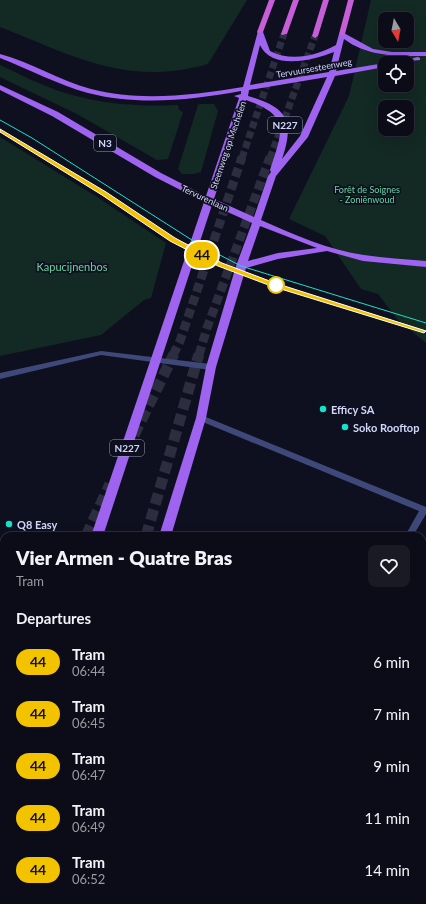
<!DOCTYPE html>
<meta charset="utf-8">
<style>
body{margin:0;font-family:Lato,sans-serif;background:#191a24;color:#f1f3f6;height:100vh;display:flex;flex-direction:column;font-size:15px;white-space:nowrap}
*{box-sizing:border-box;margin:0}
p{font-size:13px;color:#9a9ba1}
.icon{flex:none;width:22px;height:22px;fill:none;stroke:currentColor;stroke-width:2;stroke-linecap:round;stroke-linejoin:round}
.map{position:relative;flex:1;overflow:hidden}
.panel{position:absolute;left:0px;top:532px;width:426px;height:372px;display:flex;flex-direction:column;background:#0b0c17;border-radius:12px 12px 0 0;box-shadow:0 4px 16px #0002,0 0 0 1px #2b2c36}
.panel>*{flex:none}
.badge{padding:0 8px;border-radius:13px;font-size:14px;line-height:26px}
.needle{width:26px;rotate:170deg}
.controls{position:absolute;left:378px;top:12px;display:grid;gap:8px}
.controls a{display:grid;place-items:center;width:36px;height:36px;border-radius:8px;background:#0b0c17;box-shadow:0 4px 16px #0002,0 0 0 1px #2b2c36;font-size:20px}
.map>.badge{position:absolute;translate:-50% -50%;box-shadow:0 0 0 2px #fff}
h2{padding:0 16px;font-size:15px;line-height:36px}
.round{display:grid;place-items:center;flex:none;width:42px;height:42px;border-radius:8px;background:#191a24}
.overview{display:flex;align-items:center;justify-content:space-between;height:68px;padding:0 16px}
h1{font-size:19px;font-weight:800;line-height:30px}
ul{padding:0;list-style:none}
li{display:flex;align-items:center;gap:12px;height:52px;padding:0 16px}
li div{flex:1}
li b{display:block;font-size:15px}
li em{font-style:normal}
li .badge{min-width:44px;font-weight:700;text-align:center}
.map>svg:first-child{display:block}
.green{fill:#132923;fill-rule:evenodd}
.lines{fill:none;stroke-linecap:round;stroke-linejoin:round}
.trunk-tunnel-far3{stroke:#2c2e40;stroke-width:7;stroke-dasharray:7 3.5;stroke-linecap:butt}
.trunk-tunnel-far2{stroke:#2c2e40;stroke-width:9;stroke-dasharray:9 4.5;stroke-linecap:butt}
.trunk-tunnel-far1{stroke:#2c2e40;stroke-width:11;stroke-dasharray:11 5.5;stroke-linecap:butt}
.trunk-tunnel{stroke:#2c2e40;stroke-width:14;stroke-dasharray:14 7;stroke-linecap:butt}
.service{fill:#3e497a;fill-rule:evenodd}
.minor{fill:#3e497a;fill-rule:evenodd}
.tertiary{fill:#3e497a;fill-rule:evenodd}
.primary{fill:#9e64f0;fill-rule:evenodd}
.trunk{fill:#c65ed8;fill-rule:evenodd}
.tram{stroke:#16e2cb;stroke-width:1}
.line{fill:#f3c300;stroke:#fff}
.stop-dot{fill:#fff;stroke:#f3c300;stroke-width:2}
.poi-dot{fill:#16e2cb;stroke:#0f101f;stroke-width:1.5}
.labels{text-anchor:middle;dominant-baseline:central;stroke-width:3.5;stroke-linejoin:round;paint-order:stroke}
.far-street-label{font-size:9px;fill:#d2d6fb;stroke:#0f101f}
.far-park-label{font-size:9px;fill:#65d3a0;stroke:#0f101f}
.shield{fill:#0f101f;stroke:#989bb9;stroke-width:1}
.shield-label{font-size:10px;font-weight:bold;fill:#d2d6fb}
.park-label{font-size:11px;fill:#65d3a0;stroke:#0f101f}
.poi-label{font-size:11px;font-weight:bold;fill:#d2d6fb;stroke:#0f101f;text-anchor:start}
</style>
<div class="map">
<svg width="426" height="904" viewBox="0 0 426 904">
<rect width="100%" height="100%" fill="#0f101f"/>
<path class="green" d="M0,0H247L208,64C127,87 74,56 0,27Z
M371,0H426V343L398,320L378,294L361,289L325,236L289,219L349,96ZM385,19H407V41H385ZM385,63H407V85H385ZM385,107H407V129H385Z
M0,65C21,75 43,86 65,93C101,104 140,107 178,105L179,110L183,112L168,159L157,160L77,114L0,77Z
M200,104H214L218,111L201,172L193,174H182L178,169L198,105Z
M0,137L97,197L166,243L151,298L144,300L101,335L0,356Z"/>
<g class="lines">
<path class="trunk-tunnel-far3" d="M242,158L284,34
M270,158L315,36"/>
<path class="trunk-tunnel-far2" d="M173,355L180,341L242,157
M199,355L207,328L270,157"/>
<path class="trunk-tunnel-far1" d="M134,435L174,354
M86,536L110,484
M146,536L199,354"/>
<path class="trunk-tunnel" d="M0,794L4,782
M37,904L38,900"/>
<path class="service" d="M201,415L426,507V514L413,536H405L419,511L198,420L197,418L198,416Z
M191,900H204L202,904H189Z"/>
<path class="minor" d="M4,756V766L0,768V758Z"/>
<path class="tertiary" d="M101,351L211,364L215,367L211,370L101,355L0,379V373Z
M0,847L4,848V863L0,862Z
M24,900H37L39,904H26Z
M161,900H173L175,904H163Z"/>
<path class="primary" d="M258,31L263,32L270,51C291,62 316,56 336,45L339,34L342,32L373,49L392,52H426V56C397,56 368,57 344,39L336,71L385,63V67L335,76L308,137L276,176L261,220C294,235 329,250 364,255C385,258 405,259 426,261V267L363,261L327,251L278,259L246,268L216,367L206,418L171,536H159L196,418L206,367L236,266L252,223L212,205L103,536H91L204,202L155,177L52,116L0,90V85L58,112L161,173L206,196L239,98L234,96L241,94V91C191,100 138,106 88,93C59,85 28,69 0,58V54C31,62 60,81 91,89C140,102 194,95 243,87ZM260,45C272,71 314,60 334,52L329,72L250,85ZM327,77L300,136L282,159C295,121 287,107 248,96L249,90ZM246,100C292,116 282,132 270,170L271,172L268,176L254,217L214,199ZM260,226L317,248L278,253L248,261Z
M418,57L420,58V60L391,63Z
M4,808V833L0,834V809Z
M52,900H68L67,904H51Z"/>
<path class="trunk" d="M269,0H275L263,32L258,33L257,32Z
M293,0H299L287,34L282,35L281,34Z
M323,0H329L318,36L315,38L312,36Z
M348,0H354L345,34L342,36L339,34Z"/>
<path class="tram" d="M0,120L32,138L195,242L241,266L426,323
M0,130L173,239L220,264L273,284L426,331"/>
</g>
<path class="line" d="M0,129L106,192L175,238L222,263L275,283L426,331L424,333L271,286L218,266L170,241L102,195L0,132Z"/>
<circle class="stop-dot" cx="276" cy="285" r="8"/>
<g class="poi-dot">
<circle cx="323" cy="409" r="4"/>
<circle cx="345" cy="427" r="4"/>
<circle cx="9" cy="524" r="4"/>
</g>
<g class="labels">
<g class="far-street-label">
<text transform="translate(314 68) rotate(-10)">Tervuursesteenweg</text>
<text transform="translate(228 145) rotate(-71)">Steenweg op Mechelen</text>
<text transform="translate(205 198) rotate(25)">Tervurenlaan</text>
</g>
<g class="far-park-label">
<text x="367" y="189">Forêt de Soignes<tspan x="367" dy="10">- Zoniënwoud</tspan></text>
</g>
<g class="shield">
<rect x="268" y="117" width="34" height="16" rx="3"/>
<rect x="94" y="135" width="22" height="16" rx="3"/>
<rect x="110" y="440" width="34" height="16" rx="3"/>
</g>
<g class="shield-label">
<text x="285" y="125">N227</text>
<text x="105" y="143">N3</text>
<text x="127" y="448">N227</text>
</g>
<g class="park-label">
<text x="72" y="266">Kapucijnenbos</text>
</g>
<g class="poi-label">
<text x="331" y="409">Efficy SA</text>
<text x="353" y="427">Soko Rooftop</text>
<text x="17" y="524">Q8 Easy</text>
</g>
</g>
</svg>
<div class="controls">
<a><svg class="needle" viewBox="-14 -14 28 28"><path d="M0-13l5 13h-10z" fill="#e53935"/><path d="M0 13l5-13h-10z" fill="#9a9ba1"/></svg></a>
<a><svg class="icon" aria-label="locate" viewBox="0 0 24 24"><circle cx="12" cy="12" r="6"/><path d="M12 2v4M12 18v4M2 12h4M18 12h4"/></svg></a>
<a><svg class="icon" aria-label="layers" viewBox="0 0 24 24"><path d="M12 4l9 5-9 5-9-5zM3 14l9 5 9-5"/></svg></a>
</div>
<b class="badge" style="left:202px;top:255px;background:#f3c300;color:#111">44</b>
<section class="panel">
<div class="overview"><div><h1>Vier Armen - Quatre Bras</h1><p>Tram</p></div><a class="round"><svg class="icon" aria-label="heart" viewBox="0 0 24 24"><path d="M12 20l-8-8c-3-5 5-10 8-4 3-6 11-1 8 4z"/></svg></a></div>
<h2>Departures</h2>
<ul>
<li><span class="badge" style="background:#f3c300;color:#111">44</span><div><b>Tram</b><p>06:44</p></div><em>6 min</em></li>
<li><span class="badge" style="background:#f3c300;color:#111">44</span><div><b>Tram</b><p>06:45</p></div><em>7 min</em></li>
<li><span class="badge" style="background:#f3c300;color:#111">44</span><div><b>Tram</b><p>06:47</p></div><em>9 min</em></li>
<li><span class="badge" style="background:#f3c300;color:#111">44</span><div><b>Tram</b><p>06:49</p></div><em>11 min</em></li>
<li><span class="badge" style="background:#f3c300;color:#111">44</span><div><b>Tram</b><p>06:52</p></div><em>14 min</em></li>
</ul>
</section>
</div>
